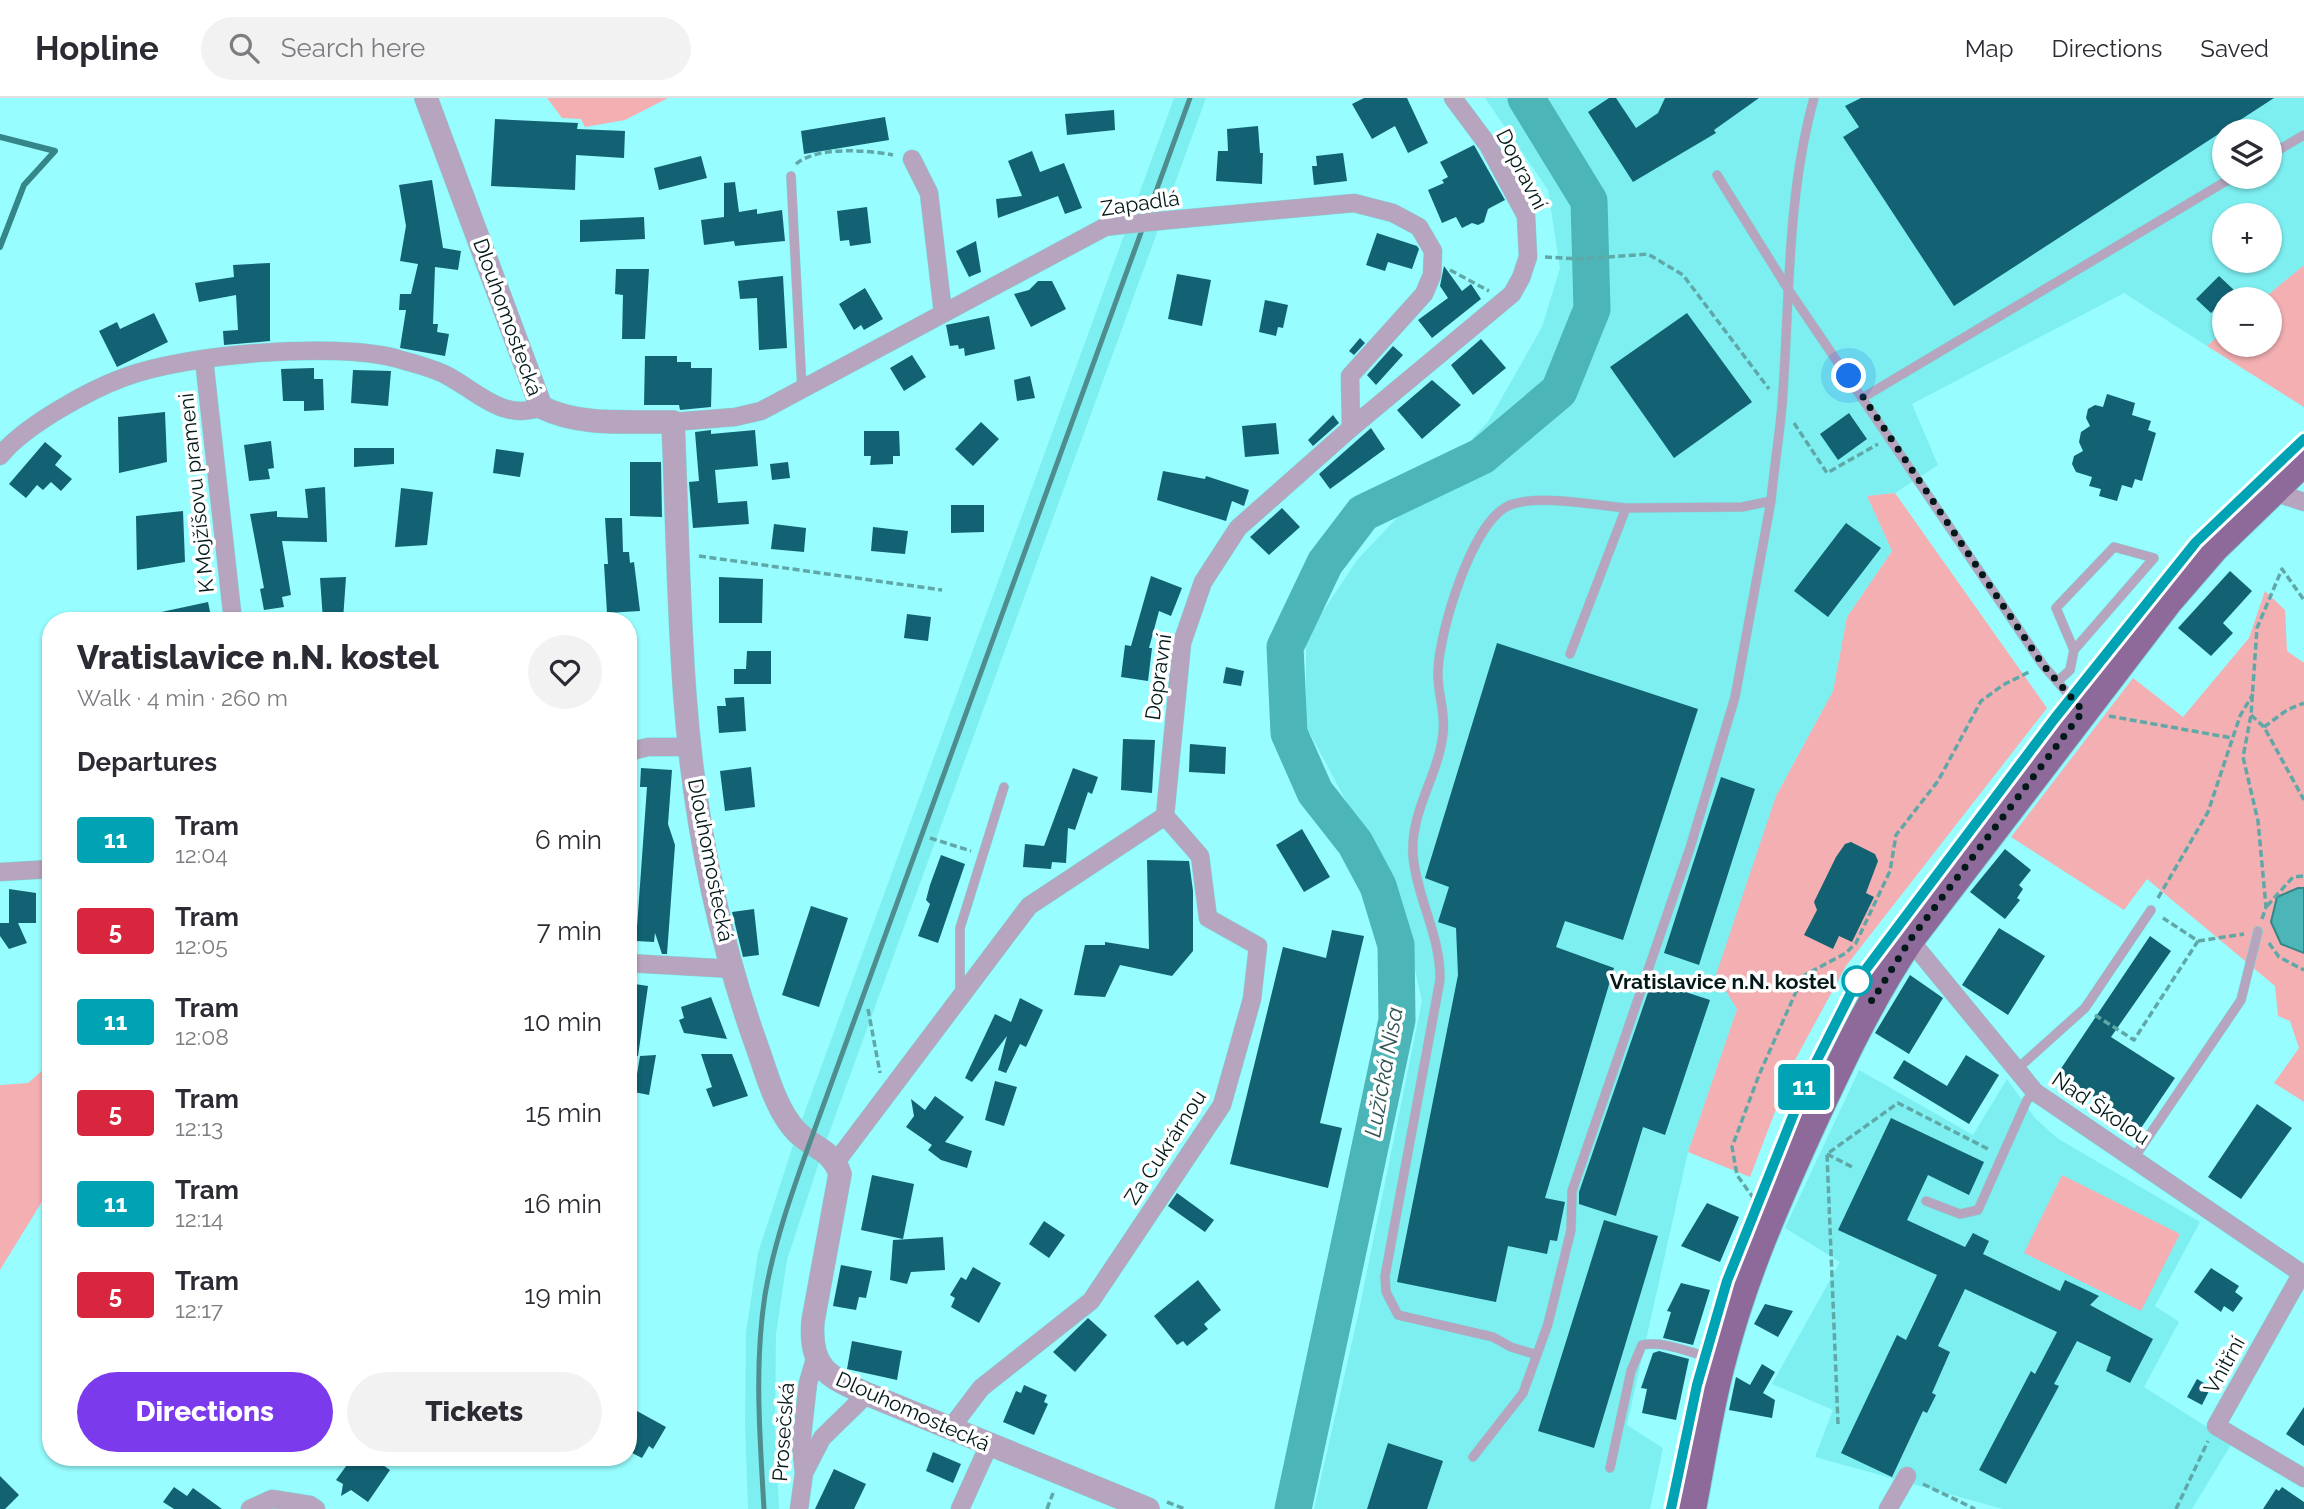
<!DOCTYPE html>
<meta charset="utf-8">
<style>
body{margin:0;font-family:Raleway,sans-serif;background:#f2f2f3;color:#2b2b33;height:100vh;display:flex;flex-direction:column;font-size:26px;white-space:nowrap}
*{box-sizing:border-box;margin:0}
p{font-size:23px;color:#7c7c81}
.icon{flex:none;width:38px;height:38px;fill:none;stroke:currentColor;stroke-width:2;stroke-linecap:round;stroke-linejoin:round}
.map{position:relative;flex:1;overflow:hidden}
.drawer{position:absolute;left:42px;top:514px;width:595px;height:854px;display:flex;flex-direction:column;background:#fff;border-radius:28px;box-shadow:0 2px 5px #0004}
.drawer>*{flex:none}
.badge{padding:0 14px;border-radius:5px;font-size:24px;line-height:46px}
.controls{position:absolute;left:2212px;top:21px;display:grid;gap:14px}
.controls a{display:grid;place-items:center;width:70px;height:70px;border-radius:50%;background:#fff;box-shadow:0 2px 5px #0004;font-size:35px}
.you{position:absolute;width:35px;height:35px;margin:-18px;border:5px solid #fff;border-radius:50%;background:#1a73e8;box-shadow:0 0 0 10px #1a73e833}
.map>.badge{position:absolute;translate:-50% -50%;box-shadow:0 0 0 4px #fff}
h2{padding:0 35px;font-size:26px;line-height:63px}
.round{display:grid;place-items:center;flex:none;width:74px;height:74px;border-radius:37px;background:#f2f2f3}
.headline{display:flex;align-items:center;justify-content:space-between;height:119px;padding:0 35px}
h1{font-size:33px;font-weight:800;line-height:52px}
.action{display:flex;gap:14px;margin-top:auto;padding:14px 35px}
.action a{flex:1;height:80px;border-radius:42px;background:#7c3aed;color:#fff;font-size:28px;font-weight:800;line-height:80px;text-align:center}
.action a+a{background:#f2f2f3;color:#2b2b33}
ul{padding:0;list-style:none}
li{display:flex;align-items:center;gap:21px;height:91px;padding:0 35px}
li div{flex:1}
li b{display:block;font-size:26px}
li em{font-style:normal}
li .badge{min-width:77px;font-weight:700;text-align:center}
header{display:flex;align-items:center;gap:42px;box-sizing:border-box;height:98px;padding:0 35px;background:#fff;border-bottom:2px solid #e1e1e2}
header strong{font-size:33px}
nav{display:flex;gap:38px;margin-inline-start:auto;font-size:24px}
.search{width:490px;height:63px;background:#f2f2f3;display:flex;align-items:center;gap:18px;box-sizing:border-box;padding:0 24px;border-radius:38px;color:#7c7c81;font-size:26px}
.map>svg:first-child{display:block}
.built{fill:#7eeff1;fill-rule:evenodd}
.green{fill:#f3afb2}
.water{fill:#4bb5b7;stroke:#358688;stroke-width:2}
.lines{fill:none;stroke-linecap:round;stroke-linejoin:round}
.stream{stroke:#358688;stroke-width:6}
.river{stroke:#4bb5b7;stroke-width:37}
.building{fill:#126273}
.service-casing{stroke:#7fd9d9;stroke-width:10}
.minor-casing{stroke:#7fd9d9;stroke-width:19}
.tertiary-casing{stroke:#7fd9d9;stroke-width:24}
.primary-casing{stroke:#7fd9d9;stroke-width:30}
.path{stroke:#60a8a8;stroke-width:3.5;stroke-dasharray:7 3.5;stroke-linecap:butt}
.service{stroke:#b7a4be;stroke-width:9}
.minor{stroke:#b7a4be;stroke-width:18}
.tertiary{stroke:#b7a4be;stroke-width:23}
.primary{stroke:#8d6a9a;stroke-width:28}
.tram{stroke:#4e8c8d;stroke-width:2}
.rail{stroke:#4e8c8d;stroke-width:5}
.minor-bridge-casing{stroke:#7fd9d9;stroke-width:19;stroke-linecap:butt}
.minor-bridge{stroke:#b7a4be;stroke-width:18}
.line-casing{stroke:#fff;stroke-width:16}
.line{stroke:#00a3b4;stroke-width:10}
.walk{stroke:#031919;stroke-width:7;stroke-dasharray:0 12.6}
.stop-dot{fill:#fff;stroke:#00a3b4;stroke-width:3.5}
.labels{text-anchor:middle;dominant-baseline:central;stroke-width:7;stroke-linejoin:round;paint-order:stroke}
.street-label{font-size:21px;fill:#031919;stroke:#fff}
.stop-label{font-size:21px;font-weight:bold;fill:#031919;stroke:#fff;text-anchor:end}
.water-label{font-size:23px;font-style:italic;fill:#335454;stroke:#fff}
</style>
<header>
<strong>Hopline</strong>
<div class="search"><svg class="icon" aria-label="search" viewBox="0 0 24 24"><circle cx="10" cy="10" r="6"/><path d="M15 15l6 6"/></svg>Search here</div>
<nav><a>Map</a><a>Directions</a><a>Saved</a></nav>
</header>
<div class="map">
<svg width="2304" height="1411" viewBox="0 0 2304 1411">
<rect width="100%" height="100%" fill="#97fdfe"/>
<path class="built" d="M1174,0H1206L824,1049L787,1162L776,1236L775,1327L779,1411H748L745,1327L746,1234L758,1155L796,1038Z
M1485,0H2304V167L2263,201H2224V233L2207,248L2124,195L1912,306L1938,367L1895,395L1867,398L1892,453L1847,519L1833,593L1776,698L1737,911L1688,1054L1627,1327L1663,1350L1650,1411H1314L1357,1222L1422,903L1400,804L1306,628V539L1357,462L1488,324L1542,229L1560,170L1548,92ZM2224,33H2270V79H2224ZM2224,117H2270V163H2224Z
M1859,972L1973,1037L2007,981L2035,1020L2057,1040L2200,1124L2155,1208L2179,1224L2144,1289L2232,1345L2192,1411H2003L1815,1359L1833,1312L1772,1286L1840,1164L1785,1130Z"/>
<path class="green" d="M547,0H668L625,22L585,29L581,21L562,20Z
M2304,167V309L2207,248L2224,233V247H2270V201H2263Z
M1895,395L2047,610L1846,868L1795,962L1750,1079L1688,1054L1737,911L1716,877L1776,698L1833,593L1847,519L1892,453L1867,398Z
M2265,493L2285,512L2287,553L2304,565V1004L2274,985L2299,950L2290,923L2278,918L2275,888L2147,781L2124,812L2011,739L2133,580L2183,619L2249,540Z
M51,965V1089L0,1172V987L28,985Z
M2062,1077L2180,1136L2141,1213L2024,1155Z"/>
<path class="water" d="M2298,790H2304V855L2281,846L2271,824L2277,799Z"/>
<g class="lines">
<path class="stream" d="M0,39L55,53L24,87L0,149"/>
<path class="river" d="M1293,1411L1397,922L1396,847L1378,788L1355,745L1315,694L1289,635L1285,549L1325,465L1363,415L1482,358L1559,293L1592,211L1589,103L1526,0"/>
</g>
<path class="building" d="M1364,0H1407L1428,45L1408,55L1395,28L1372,41L1352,6Z
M1609,0H1616L1636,30L1658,15L1665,0H1759L1714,32L1716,35L1633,84L1588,14Z
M1861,0H2274L1954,208L1843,39L1859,29L1845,8Z
M1114,12L1115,32L1067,37L1065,16Z
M885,19L889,42L804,56L801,33Z
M495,21L578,25L577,31L625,33L624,60L576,57L575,92L491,88Z
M1258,28L1260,55H1263L1262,86L1216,83L1218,53H1228L1227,31Z
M1474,47L1505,102L1488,111L1484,124L1478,127L1472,125L1462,130L1456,119L1442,125L1428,92L1444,85L1442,82L1448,79L1440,64Z
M1032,53L1040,74L1064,65L1082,110L1065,116L1058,98L998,120L996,101L1022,98L1008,63Z
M1343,55L1347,83L1314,87L1312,68H1317L1316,58Z
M701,58L707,80L659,92L654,70Z
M432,82L443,150L461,153L458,172L435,169L433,226H438L437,234L449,236L445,258L400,250L406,212H399L400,196H411L418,166L400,163L406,128L399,87Z
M735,84L739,114L757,111V116L782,112L785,143L735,148L734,143L704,147L701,122L724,119V85Z
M867,109L871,145L850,148L849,142L840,143L837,113Z
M644,119L645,141L580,144V122Z
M1377,135L1417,148L1419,151L1412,171L1388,164L1385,173L1366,167Z
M976,143L981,174L969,179L956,153Z
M270,165V243L224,247L223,233L238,232L236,197L199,204L195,185L234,179L233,167Z
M1444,168L1462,193L1471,186L1481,201L1432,240L1418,222L1448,200L1440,188Z
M616,171H649L645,241H622L623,197L615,196Z
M1177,176L1211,182L1202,228L1168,221Z
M783,178L787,250L759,252L757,200L740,201L738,183Z
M2219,178L2234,192L2211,215L2196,201Z
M1038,183H1052L1066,211L1031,229L1014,196L1029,192Z
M865,190L883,221L864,232L861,227L854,232L839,206Z
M1265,202L1288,207L1283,230L1278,229L1276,238L1259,234Z
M154,215L168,244L117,269L99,233L117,224L120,231Z
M1687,215L1752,304L1674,360L1610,269Z
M989,218L995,251L965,258L964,250L959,251L958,247L950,248L946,227Z
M1360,240L1365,245L1354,257L1349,253Z
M1481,241L1506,270L1473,297L1451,267Z
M1393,248L1403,257L1376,287L1367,277Z
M912,257L926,279L904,293L890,270Z
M645,258H677V264H691V270H712L711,309L680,312L679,307H644Z
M314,270V281H323L324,312L304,313V303H283L281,271Z
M353,272L391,273L388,308L351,305Z
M1030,278L1035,300L1017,303L1014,282Z
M1432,282L1461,307L1422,341L1397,312Z
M2107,296L2135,305L2132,317L2151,323L2148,332L2156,335L2142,383L2135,381L2132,390L2122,387L2117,403L2099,398L2101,391L2089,388L2092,379L2076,374L2072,366L2074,358L2083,353L2079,344L2081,334L2090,328L2086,320L2088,311L2095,307L2103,309Z
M165,314L167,364L119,375L118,319Z
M1849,315L1867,341L1838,362L1820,336Z
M1333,317L1339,325L1313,348L1308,342Z
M981,324L999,341L973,368L955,351Z
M1276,325L1279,356L1245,359L1242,328Z
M1371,330L1385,351L1330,391L1319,376Z
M711,332V336L755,332L758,368L715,372L718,405L747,403L749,426L693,430L689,384L699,383L695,334Z
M864,333H899L900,358H893V366L870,367L871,358H864Z
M271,343L274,370L268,371L270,381L249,383L244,347Z
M45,344L62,358L55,367L72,381L61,393L51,384L43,392L37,387L26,400L9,386Z
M354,350H394V366L354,369Z
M496,351L524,355L520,379L493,375Z
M630,364H661L662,419L630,418Z
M788,364L790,380L772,382L770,366Z
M1163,373L1205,381L1206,378L1249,392L1244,408L1232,403L1226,423L1157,402Z
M325,389L327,444L282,443L291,497L282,499L284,509L264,512L260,491L264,490L250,416L277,413V419L308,420L305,391Z
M401,390L433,394L427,447L395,449Z
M951,407H984V434L951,435Z
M1282,410L1300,429L1269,457L1250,439Z
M183,413L185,464L137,472L136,418Z
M605,420H622L623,454H629L630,465L634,464L640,513L607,515L604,466H608Z
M1846,425L1881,450L1828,519L1794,493Z
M774,426L806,430L804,454L771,451Z
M873,429L908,433L905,456L871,453Z
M2230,473L2252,493L2223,525L2233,535L2211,558L2178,530Z
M1151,478L1182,490L1171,518L1159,513L1149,550H1152L1148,583L1121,579L1125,547L1131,548Z
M346,479L343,522H323L320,480Z
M719,479L763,481L762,525H719Z
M208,504L212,523H153L152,516Z
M907,516L931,519L928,543L904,540Z
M1497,545L1698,611L1623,842L1565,823L1556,849L1614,870L1545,1100L1565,1104L1557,1143L1550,1142L1547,1156L1508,1148L1496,1204L1397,1184L1458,877L1456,830L1438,824L1449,789L1425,780Z
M747,553H771V586H734V571H746Z
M1226,569L1244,573L1241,588L1223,585Z
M744,599L746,633L719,635L717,608H726L725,600Z
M1123,641L1155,642L1152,695L1121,692Z
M1190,646L1226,649L1225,676L1189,674Z
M751,669L755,709L725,713L720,673Z
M641,670L672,672L668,726L675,747L667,856H662L655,835L654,844L636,843L647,689H640Z
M1073,670L1098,679L1092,696L1088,694L1075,732L1068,730L1066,765L1052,764L1051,771L1023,769L1025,746L1044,748Z
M1721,679L1755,691L1699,867L1664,855Z
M1302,731L1330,779L1304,794L1276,747Z
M1851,744L1875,756L1878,763L1866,795L1874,799L1852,844L1839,838L1833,851L1804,837L1817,812L1814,804L1836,759L1845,746Z
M2005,751L2031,772L2019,787L2023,791L2017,800L2020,802L2005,821L1970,794Z
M941,757L965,766L938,845L918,838L930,806L926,802L930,787Z
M1147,762L1189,763L1193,793V853L1172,878L1120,867L1105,899L1074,897L1085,847H1105V844L1149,851Z
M9,791L36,795V825H9Z
M811,808L848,820L819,909L782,897Z
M754,811L759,857L743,859L732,814Z
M0,825H18L27,845L9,851L0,838Z
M1999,830L2045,858L2008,917L1962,887Z
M1332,832L1364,838L1320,1025L1342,1030L1328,1090L1230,1066L1283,849L1326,860Z
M2150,838L2171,853L2111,939L2175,980L2141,1030L2058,975Z
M1910,877L1943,900L1909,956L1875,935Z
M1652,883L1710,902L1665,1037L1643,1029L1616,1118L1579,1106V1094Z
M628,885L648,888L638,958H628Z
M711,899L727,941L684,935L679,922L684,920L681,909Z
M1020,900L1043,912L1026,949L1020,946L1006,975L998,972L1007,938L972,984L965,980L995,916L1011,924Z
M701,956H732L748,998L713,1009L706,991L712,989Z
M656,957L649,997L634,994L640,958Z
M1966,957L1999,977L1969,1026L1893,980L1904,962L1947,988Z
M995,983L1017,989L1004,1028L985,1022Z
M935,998L964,1019L945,1044L972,1053L967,1070L941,1062L928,1052L932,1047L906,1029L914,1018L911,1001L925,1012Z
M2257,1006L2292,1030L2241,1101L2208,1079Z
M1891,1020L1984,1064L1969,1097L1928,1077L1907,1122L1965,1149L1973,1135L1989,1143L1983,1156L2060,1193L2065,1182L2099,1198L2090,1207L2153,1241L2130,1285L2106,1273L2111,1259L2077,1243L2054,1286L2059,1288L2006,1386L1979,1372L2031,1273L2035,1276L2057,1234L1965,1191L1938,1248L1950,1254L1932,1295L1936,1297L1927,1315L1923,1313L1892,1379L1841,1355L1897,1237L1906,1242L1937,1177L1838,1132Z
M872,1077L914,1086L903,1141L861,1132Z
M1177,1095L1214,1122L1205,1134L1168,1108Z
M1707,1105L1739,1119L1720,1164L1681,1148Z
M1604,1122L1658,1138L1594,1350L1538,1333Z
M1044,1123L1065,1137L1049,1160L1029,1146Z
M943,1139L945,1172L911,1174L907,1186L890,1182L893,1142Z
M841,1167L872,1173L866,1200L859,1199L856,1212L833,1208Z
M973,1169L1001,1185L979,1225L951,1209L955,1200L950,1197L961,1179L966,1182Z
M2211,1170L2239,1188L2235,1194L2243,1200L2233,1214L2224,1208L2221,1214L2194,1194Z
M1198,1182L1221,1212L1204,1226L1208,1231L1187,1248L1183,1243L1177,1247L1154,1218Z
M1681,1185L1710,1192L1693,1247L1663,1240L1671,1214L1667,1213Z
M1765,1206L1793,1213L1778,1239L1754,1226Z
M1088,1220L1107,1237L1075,1274L1053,1254Z
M852,1243L902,1253L897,1282L847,1271Z
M1659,1253L1689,1261L1676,1322L1642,1315L1647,1291L1641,1290L1653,1255Z
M1762,1266L1775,1274L1763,1295L1775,1302L1772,1320L1729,1312L1736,1279L1750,1287Z
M2197,1281L2211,1289L2202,1307L2187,1299Z
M1024,1287L1047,1297L1044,1304L1048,1306L1034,1337L1003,1324L1016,1293L1021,1295Z
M2304,1309V1348L2286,1336Z
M637,1313L666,1329L653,1351L649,1348L642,1360L628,1353V1328Z
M1388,1345L1443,1363L1427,1411H1367Z
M933,1354L961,1366L953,1385L926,1373Z
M352,1360H373L390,1372L368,1404L351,1392L341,1398L343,1386L336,1382Z
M834,1371L866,1386L854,1411H815Z
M0,1378L19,1397L5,1411H0Z
M174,1389L187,1398L193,1390L222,1411H174L163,1404Z
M2282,1389L2304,1404V1411H2263L2276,1391L2279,1393Z"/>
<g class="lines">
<defs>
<path id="service" d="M2270,57L2304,37
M1717,77L1788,191L2043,567L2082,612
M791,78L802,292
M1864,299L2233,79
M1570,556L1626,410L1742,409L1771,403C1774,371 1779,340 1782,308C1790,204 1786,101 1814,0
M2058,583L2070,572L2074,552L2154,460L2114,449L2056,510L2074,552
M960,894V830L1004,689
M2016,972L2085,910L2151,812
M2134,1060L2241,902L2258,833
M1926,1103L1960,1116L1978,1112L2027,1002L2035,994
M1537,1257L1511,1249L1493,1239L1398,1217L1386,1194L1385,1178L1440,882C1441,838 1417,801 1413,758C1410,713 1438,679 1443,636C1446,614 1437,595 1438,573C1439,535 1472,422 1510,407C1539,396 1594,407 1626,410
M1473,1359L1523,1295L1548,1226L1571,1132L1572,1093L1690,750L1735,599L1771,403
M1610,1370L1631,1273L1642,1247C1668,1242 1694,1258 1720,1261"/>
<path id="minor" d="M912,61L929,95L943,215
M1159,123L1354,105L1393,115L1419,129L1433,153L1432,177L1424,196L1350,278L1351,330
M204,261L233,523
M673,324L735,319L761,313L1105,129L1121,127
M0,358C24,328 89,292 125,279C186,256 333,244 395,260C411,265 431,269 446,277C477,293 503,324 541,309
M2271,393L2304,404
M628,654L648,649H691
M1165,718L1182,545L1203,484L1238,430L1351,330L1512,196L1521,180L1528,159L1526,118L1488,47L1453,0
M0,774L51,771
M1910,842L2035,994L2304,1177
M628,865L733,871
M836,1064L1029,808L1165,718
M2302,1175L2216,1328L2304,1380
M950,1331L981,1290L1091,1203L1222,1007L1252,901L1258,848L1208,820L1200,758L1165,718
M804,1375L822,1340L867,1296
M250,1411L272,1401L310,1407L316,1411
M799,1411L804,1375L801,1347L808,1285L815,1261
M960,1411L989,1347
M1888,1411L1907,1378"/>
<path id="tertiary" d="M426,0L541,309C581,329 629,323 673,324C677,415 678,508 685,599C694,720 718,842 760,957C768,981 778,1014 796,1033C812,1050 832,1051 840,1076L813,1223C809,1270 828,1279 867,1296L1148,1411"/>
<path id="primary" d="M1692,1411C1702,1361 1709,1309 1723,1259C1743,1181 1775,1108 1808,1035C1839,968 1869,903 1910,842L2169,503L2214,451L2304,364"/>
</defs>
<use href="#service" class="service-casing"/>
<use href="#minor" class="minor-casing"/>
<use href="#tertiary" class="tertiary-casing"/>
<use href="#primary" class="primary-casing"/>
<path class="path" d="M796,66C817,48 867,52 893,57
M1545,159L1581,161L1648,156L1683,177L1769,291
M1450,172L1489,193
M1794,325L1827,375L1878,346
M699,458L942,492
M2251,617L2264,629L2304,702
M2109,618L2232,640
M2264,629L2287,612L2304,605
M930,740L971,753
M2158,800L2208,714L2240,618L2253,596
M2267,808L2293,779L2304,778
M2262,821L2266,809L2258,723L2243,659L2251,617L2257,530L2282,471L2304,502
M2198,843L2244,836
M2269,845L2279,859L2304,872
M868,911L880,975
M2095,917L2134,942L2198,843L2163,820
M1827,1056L1854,1070
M1754,1101L1737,1077L1732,1049L1759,977L1803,878L1846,855L1856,845L1890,773L1896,737L1938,683L1981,603L2003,587L2031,573
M1838,1326L1827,1056L1898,1005L1990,1052
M1923,1386L1975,1411
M1167,1404L1185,1411
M1047,1411L1053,1395
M2176,1411L2208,1343"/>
<use href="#service" class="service"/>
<use href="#minor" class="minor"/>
<use href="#tertiary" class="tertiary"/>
<use href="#primary" class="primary"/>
<path class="tram" d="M1671,1411L1697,1287L1727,1183L1808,980L1857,883L1942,765L2195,444L2304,341"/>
<path class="rail" d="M764,1411C760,1340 754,1268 765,1197C774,1145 792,1094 810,1044L1190,0"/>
<defs>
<path id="minor-bridge" d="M1121,127L1159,123"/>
</defs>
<use href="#minor-bridge" class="minor-bridge-casing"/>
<use href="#minor-bridge" class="minor-bridge"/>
</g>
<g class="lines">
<defs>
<path id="line" d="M1671,1411L1697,1287L1727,1183L1808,980L1857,883L2055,620L2196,444L2304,341"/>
</defs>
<use href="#line" class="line-casing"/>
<use href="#line" class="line"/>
<path class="walk" d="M1849,278L2043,567L2083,613L1910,842L1872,903L1857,883"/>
</g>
<circle class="stop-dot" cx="1857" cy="883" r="14"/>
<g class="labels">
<g class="street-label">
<text transform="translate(1522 71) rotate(63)">Dopravní</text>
<text transform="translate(1140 105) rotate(-8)">Zapadlá</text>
<text transform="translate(508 219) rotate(70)">Dlouhomostecká</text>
<text transform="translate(196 395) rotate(-96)">K Mojžíšovu prameni</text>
<text transform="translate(1158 579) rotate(-82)">Dopravní</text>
<text transform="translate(711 762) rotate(79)">Dlouhomostecká</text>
<text transform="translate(2101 1010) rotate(34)">Nad Školou</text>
<text transform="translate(1165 1049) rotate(-57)">Za Cukrárnou</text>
<text transform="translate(2224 1267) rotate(-61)">Vnitřní</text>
<text transform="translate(913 1313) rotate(24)">Dlouhomostecká</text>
<text transform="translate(783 1334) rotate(-86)">Prosečská</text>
</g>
<g class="stop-label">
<text x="1836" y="883">Vratislavice n.N. kostel</text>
</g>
<g class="water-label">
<text transform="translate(1383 974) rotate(-80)">Lužická Nisa</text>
</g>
</g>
</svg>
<div class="controls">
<a><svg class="icon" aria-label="layers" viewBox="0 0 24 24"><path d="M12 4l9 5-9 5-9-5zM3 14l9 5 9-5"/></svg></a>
<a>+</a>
<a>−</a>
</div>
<div class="you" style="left:1849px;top:278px"></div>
<b class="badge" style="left:1804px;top:989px;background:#00a3b4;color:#fff">11</b>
<section class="drawer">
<div class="headline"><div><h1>Vratislavice n.N. kostel</h1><p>Walk · 4 min · 260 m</p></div><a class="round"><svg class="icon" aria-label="heart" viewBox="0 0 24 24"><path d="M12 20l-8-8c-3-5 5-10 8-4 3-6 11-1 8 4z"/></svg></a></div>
<h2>Departures</h2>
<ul>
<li><span class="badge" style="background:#00a3b4;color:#fff">11</span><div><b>Tram</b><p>12:04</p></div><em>6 min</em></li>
<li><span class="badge" style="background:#d7263d;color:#fff">5</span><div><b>Tram</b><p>12:05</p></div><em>7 min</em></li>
<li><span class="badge" style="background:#00a3b4;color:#fff">11</span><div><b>Tram</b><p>12:08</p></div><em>10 min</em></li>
<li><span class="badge" style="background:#d7263d;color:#fff">5</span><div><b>Tram</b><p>12:13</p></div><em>15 min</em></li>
<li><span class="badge" style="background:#00a3b4;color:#fff">11</span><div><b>Tram</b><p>12:14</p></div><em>16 min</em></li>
<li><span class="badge" style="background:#d7263d;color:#fff">5</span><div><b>Tram</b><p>12:17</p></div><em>19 min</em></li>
</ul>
<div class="action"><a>Directions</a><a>Tickets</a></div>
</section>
</div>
